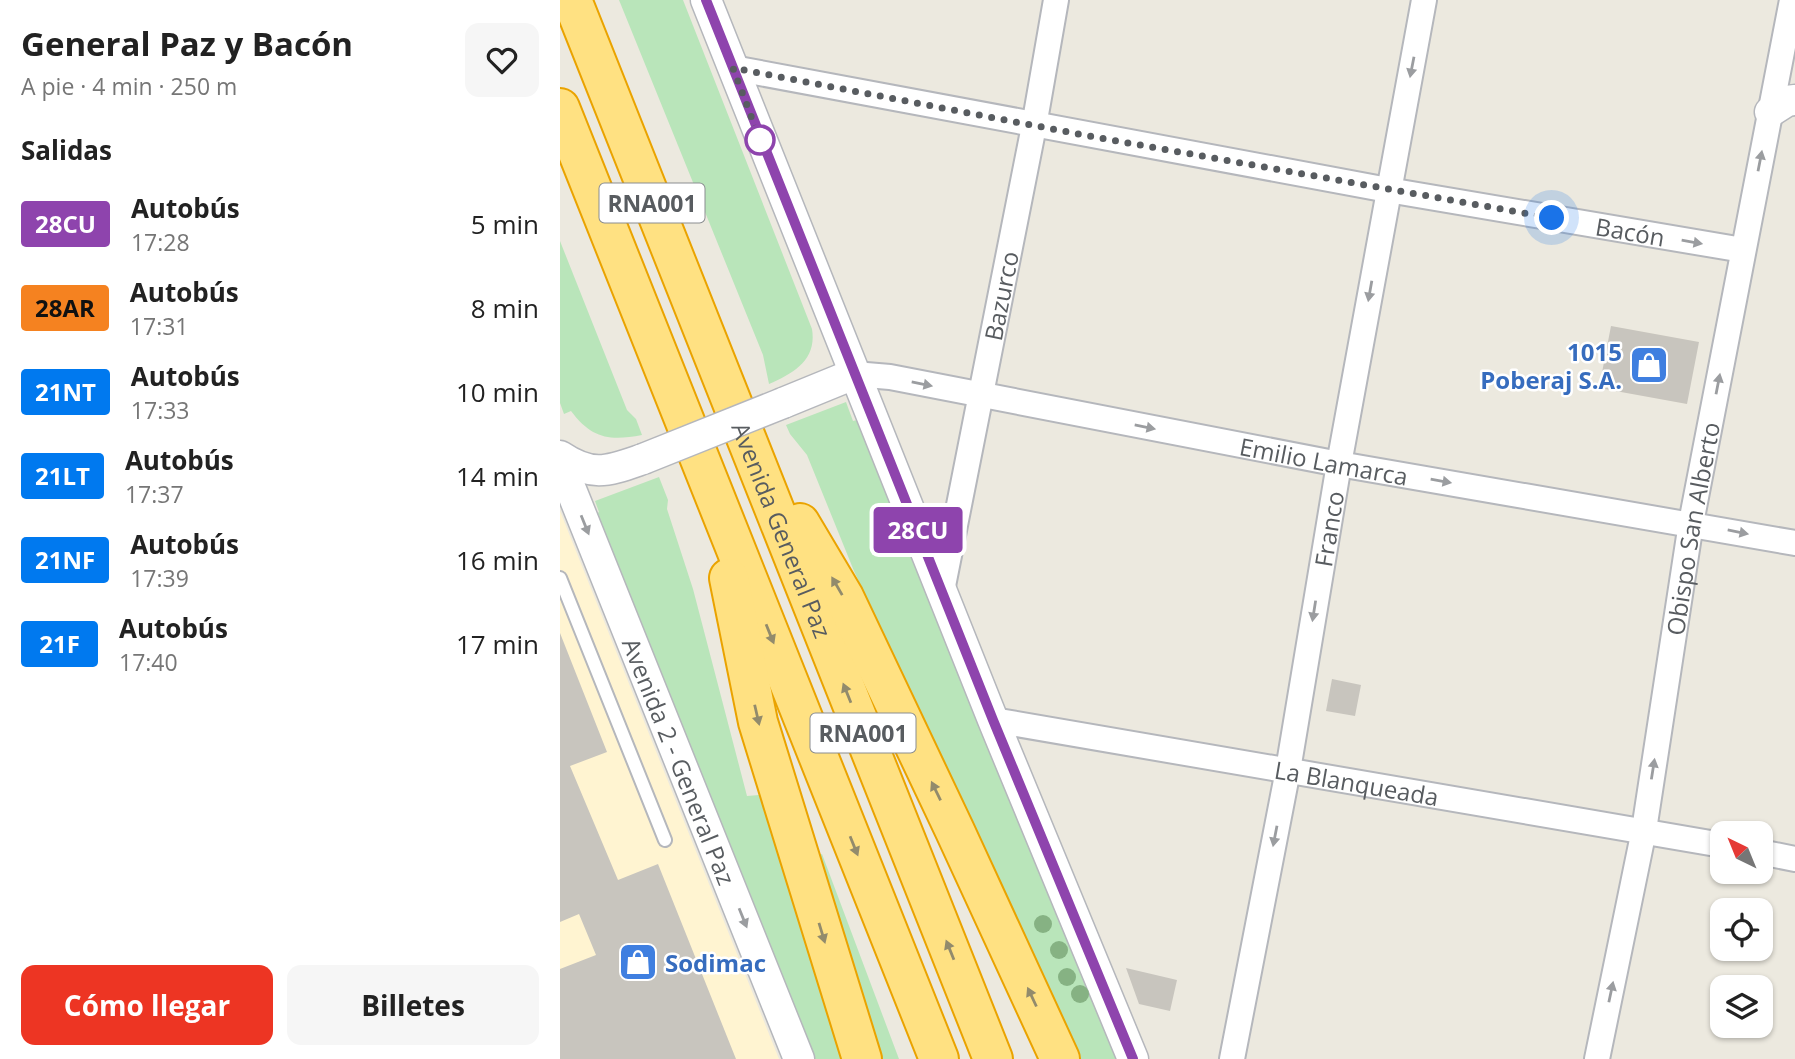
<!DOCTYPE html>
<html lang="es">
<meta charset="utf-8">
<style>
body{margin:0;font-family:"Open Sans",sans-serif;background:#f6f6f6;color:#222;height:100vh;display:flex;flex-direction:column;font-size:26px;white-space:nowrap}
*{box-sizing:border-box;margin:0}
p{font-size:23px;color:#767676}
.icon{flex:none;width:38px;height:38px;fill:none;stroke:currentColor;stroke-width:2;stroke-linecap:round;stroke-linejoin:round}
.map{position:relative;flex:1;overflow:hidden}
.sheet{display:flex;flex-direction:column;background:#fff;width:560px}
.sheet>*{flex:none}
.badge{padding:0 14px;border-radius:5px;font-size:24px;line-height:46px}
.needle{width:46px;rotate:317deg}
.buttons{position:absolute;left:1150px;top:821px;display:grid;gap:14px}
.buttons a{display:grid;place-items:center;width:63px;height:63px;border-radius:14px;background:#fff;box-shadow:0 2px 5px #0004;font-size:35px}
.you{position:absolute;width:35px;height:35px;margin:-18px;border:5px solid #fff;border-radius:50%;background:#1a73e8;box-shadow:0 0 0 10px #1a73e833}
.map>.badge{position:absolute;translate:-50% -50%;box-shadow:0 0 0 4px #fff}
h2{padding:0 21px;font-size:26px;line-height:63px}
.round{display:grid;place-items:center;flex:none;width:74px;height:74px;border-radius:14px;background:#f6f6f6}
.head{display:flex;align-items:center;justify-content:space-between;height:119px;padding:0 21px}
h1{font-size:33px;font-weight:700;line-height:52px}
.cta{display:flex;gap:14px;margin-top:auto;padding:14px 21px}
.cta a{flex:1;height:80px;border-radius:14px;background:#ed3523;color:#fff;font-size:28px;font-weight:700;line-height:80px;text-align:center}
.cta a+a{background:#f6f6f6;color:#222}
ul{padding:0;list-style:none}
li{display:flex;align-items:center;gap:21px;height:84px;padding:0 21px}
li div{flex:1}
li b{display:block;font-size:26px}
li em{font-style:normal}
li .badge{min-width:77px;font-weight:700;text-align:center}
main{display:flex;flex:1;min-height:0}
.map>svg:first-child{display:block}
.commercial{fill:#fff4d1}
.green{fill:#b9e5ba}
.building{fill:#c8c5be}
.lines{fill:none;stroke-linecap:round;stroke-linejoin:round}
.service-casing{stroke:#b5b7bc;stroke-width:16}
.minor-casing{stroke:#b5b7bc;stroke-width:28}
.tertiary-casing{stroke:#b5b7bc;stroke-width:33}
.motorway-casing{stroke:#eaa300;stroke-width:42}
.service{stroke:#fff;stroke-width:12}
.minor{stroke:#fff;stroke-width:24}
.tertiary{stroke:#fff;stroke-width:30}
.motorway{stroke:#ffe182;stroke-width:38}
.tertiary-bridge-casing{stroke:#b5b7bc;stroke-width:33;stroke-linecap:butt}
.tertiary-bridge{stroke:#fff;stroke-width:30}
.tree{fill:#86b283}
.oneway{fill:#9b9da0}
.oneway2{fill:#928b6c}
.line-casing{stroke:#fff;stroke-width:16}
.line{stroke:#8e44ad;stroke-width:10}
.walk{stroke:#585c60;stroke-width:7;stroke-dasharray:0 12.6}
.stop-dot{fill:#fff;stroke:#8e44ad;stroke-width:3.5}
.labels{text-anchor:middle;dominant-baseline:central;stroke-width:5;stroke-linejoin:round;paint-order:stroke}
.shield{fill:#fff;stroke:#8a8d90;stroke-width:2}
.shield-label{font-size:23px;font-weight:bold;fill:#585c60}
.street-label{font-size:24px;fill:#585c60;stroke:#fff}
.shop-label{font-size:24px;font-weight:bold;fill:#366cbe;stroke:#fff;text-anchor:end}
</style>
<main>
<section class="sheet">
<div class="head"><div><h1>General Paz y Bacón</h1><p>A pie · 4 min · 250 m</p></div><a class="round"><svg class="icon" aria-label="heart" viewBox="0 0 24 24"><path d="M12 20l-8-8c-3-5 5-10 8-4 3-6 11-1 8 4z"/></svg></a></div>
<h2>Salidas</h2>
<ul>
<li><span class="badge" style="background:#8e44ad;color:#fff">28CU</span><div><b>Autobús</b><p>17:28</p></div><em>5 min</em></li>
<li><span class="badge" style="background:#f58220;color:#111">28AR</span><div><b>Autobús</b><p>17:31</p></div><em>8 min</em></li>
<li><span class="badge" style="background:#0079ef;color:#fff">21NT</span><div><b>Autobús</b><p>17:33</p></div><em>10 min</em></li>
<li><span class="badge" style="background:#0079ef;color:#fff">21LT</span><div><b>Autobús</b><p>17:37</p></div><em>14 min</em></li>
<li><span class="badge" style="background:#0079ef;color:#fff">21NF</span><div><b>Autobús</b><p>17:39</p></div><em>16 min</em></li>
<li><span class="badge" style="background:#0079ef;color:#fff">21F</span><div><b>Autobús</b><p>17:40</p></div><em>17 min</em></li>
</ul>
<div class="cta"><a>Cómo llegar</a><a>Billetes</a></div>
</section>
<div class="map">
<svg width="1235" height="1059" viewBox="0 0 1235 1059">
<rect width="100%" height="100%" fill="#ece9df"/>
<path class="commercial" d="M0,511L219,1059H0Z"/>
<path class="green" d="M59,0H123L252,329C257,360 234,373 209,384L203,355Z
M0,241L67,410L76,419L82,435C50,441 32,439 11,411L4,414L0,403Z
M286,402L293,421L301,419L556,1059H518L405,818L409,815L294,571L247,455L230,434L226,425Z
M99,477L108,500L107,509L133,589L187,796L199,795L285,1059H255L36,514L39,512L35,501Z
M262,854L339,1059H321L256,856Z"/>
<path class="building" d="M1051,326L1139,342L1127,404L1039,388Z
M0,633L47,752L10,766L58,880L98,864L176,1059H0V969L36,955L19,914L0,922Z
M772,679L801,685L795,716L766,711Z
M566,968L617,980L610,1011L579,1004Z"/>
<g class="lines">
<defs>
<path id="service" d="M0,578L105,840"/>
<g id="minor">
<path id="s1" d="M173,68L828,190L1183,250"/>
<path id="s2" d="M294,374L330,377L779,464L1235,543"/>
<path id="s3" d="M382,591L474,126L496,0"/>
<path id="s4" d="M433,720L1162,845"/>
<path d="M1200,852L1235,859"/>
<path id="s5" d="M672,1059L728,770L779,464L864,0"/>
<path id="s6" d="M1037,1059L1084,830L1131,523L1232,0"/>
</g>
<g id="tertiary">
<path d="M146,0L433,720L573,1059"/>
<path d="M1210,112L1227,101L1235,100"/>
<path d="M223,403L294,374"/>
<path d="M0,456C33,478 48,471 83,459"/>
<path id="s7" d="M0,462L239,1059"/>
</g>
<g id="motorway">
<path id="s8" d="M12,0L433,1059"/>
<path d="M0,108L379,1059"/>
<path d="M240,523L284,597L395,831L500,1059"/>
<path d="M169,578L198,722L302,1059"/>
</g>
</defs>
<use href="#service" class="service-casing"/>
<use href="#minor" class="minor-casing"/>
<use href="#tertiary" class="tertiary-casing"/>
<use href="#motorway" class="motorway-casing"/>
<use href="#service" class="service"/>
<use href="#minor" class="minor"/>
<use href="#tertiary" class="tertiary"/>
<use href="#motorway" class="motorway"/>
<defs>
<path id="tertiary-bridge" d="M83,459L223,403"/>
</defs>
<use href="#tertiary-bridge" class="tertiary-bridge-casing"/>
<use href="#tertiary-bridge" class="tertiary-bridge"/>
</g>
<g class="tree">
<circle cx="483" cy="924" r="9"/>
<circle cx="499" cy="950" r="9"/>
<circle cx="507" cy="977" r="9"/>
<circle cx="520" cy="994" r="9"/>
</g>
<defs><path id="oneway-solid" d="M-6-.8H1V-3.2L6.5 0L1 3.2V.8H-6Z" transform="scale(1.75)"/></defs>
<g class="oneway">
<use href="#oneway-solid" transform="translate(852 67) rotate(101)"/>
<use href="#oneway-solid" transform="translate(1200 161) rotate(-79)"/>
<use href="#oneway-solid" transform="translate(1132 242) rotate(10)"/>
<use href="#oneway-solid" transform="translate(810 291) rotate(100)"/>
<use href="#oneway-solid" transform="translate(362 384) rotate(11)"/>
<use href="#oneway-solid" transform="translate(1158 384) rotate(-79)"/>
<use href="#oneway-solid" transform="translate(585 427) rotate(11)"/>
<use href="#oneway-solid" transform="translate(881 481) rotate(10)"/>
<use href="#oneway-solid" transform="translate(25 525) rotate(68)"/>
<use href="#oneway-solid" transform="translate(1178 532) rotate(11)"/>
<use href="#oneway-solid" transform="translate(754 611) rotate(99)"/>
<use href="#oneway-solid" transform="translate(1093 769) rotate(-81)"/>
<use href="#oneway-solid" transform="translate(715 836) rotate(101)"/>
<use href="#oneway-solid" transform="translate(183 918) rotate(68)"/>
<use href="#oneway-solid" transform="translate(1051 992) rotate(-78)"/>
</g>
<g class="oneway2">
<use href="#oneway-solid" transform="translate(277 586) rotate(-120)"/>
<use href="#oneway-solid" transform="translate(210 634) rotate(68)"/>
<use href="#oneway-solid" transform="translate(287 693) rotate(-112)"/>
<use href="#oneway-solid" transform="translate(197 715) rotate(77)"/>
<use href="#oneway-solid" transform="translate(376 791) rotate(-116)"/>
<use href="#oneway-solid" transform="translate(294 846) rotate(68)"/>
<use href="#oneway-solid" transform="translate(262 933) rotate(73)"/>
<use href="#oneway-solid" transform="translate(390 950) rotate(-112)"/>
<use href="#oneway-solid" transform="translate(472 997) rotate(-115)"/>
</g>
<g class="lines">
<defs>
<path id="line" d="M146,0L433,720L573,1059"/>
</defs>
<use href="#line" class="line-casing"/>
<use href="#line" class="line"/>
<path class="walk" d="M200,140L173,68L529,136L992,218"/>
</g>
<defs>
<symbol id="shop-square" viewBox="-11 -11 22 22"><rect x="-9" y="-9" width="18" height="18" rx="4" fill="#3f7fe0" stroke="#fff"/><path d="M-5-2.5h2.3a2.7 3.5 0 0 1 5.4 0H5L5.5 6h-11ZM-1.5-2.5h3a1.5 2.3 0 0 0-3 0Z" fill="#fff"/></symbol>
</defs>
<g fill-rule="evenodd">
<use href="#shop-square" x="1067" y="343" width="44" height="44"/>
<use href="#shop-square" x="56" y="940" width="44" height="44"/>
</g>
<circle class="stop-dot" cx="200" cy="140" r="14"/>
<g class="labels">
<g class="shield">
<rect x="39.5" y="183.5" width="105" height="39" rx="5"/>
<rect x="250.5" y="713.5" width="105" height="39" rx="5"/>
</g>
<g class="shield-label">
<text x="92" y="203">RNA001</text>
<text x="303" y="733">RNA001</text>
</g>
<g class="street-label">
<text stroke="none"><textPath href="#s1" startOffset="912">Bacón</textPath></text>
<text stroke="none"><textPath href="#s3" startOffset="301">Bazurco</textPath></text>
<text stroke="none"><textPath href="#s2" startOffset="478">Emilio Lamarca</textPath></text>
<text stroke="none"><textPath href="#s5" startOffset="539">Franco</textPath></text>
<text stroke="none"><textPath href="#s6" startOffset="539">Obispo San Alberto</textPath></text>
<text stroke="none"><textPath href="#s8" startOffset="570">Avenida General Paz</textPath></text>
<text stroke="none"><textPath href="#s7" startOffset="322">Avenida 2 - General Paz</textPath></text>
<text stroke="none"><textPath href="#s4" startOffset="369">La Blanqueada</textPath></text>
</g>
<g class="shop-label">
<text x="1062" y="351">1015<tspan x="1062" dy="28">Poberaj S.A.</tspan></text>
<text x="105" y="962" text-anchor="start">Sodimac</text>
</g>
</g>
</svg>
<div class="buttons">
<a><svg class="needle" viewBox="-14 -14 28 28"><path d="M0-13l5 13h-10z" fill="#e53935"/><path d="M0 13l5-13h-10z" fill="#767676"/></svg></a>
<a><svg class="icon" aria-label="locate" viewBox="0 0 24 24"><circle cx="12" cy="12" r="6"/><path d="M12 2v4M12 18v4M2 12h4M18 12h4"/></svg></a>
<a><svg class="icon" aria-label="layers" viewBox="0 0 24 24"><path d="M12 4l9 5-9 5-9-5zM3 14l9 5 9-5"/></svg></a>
</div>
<div class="you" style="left:992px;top:218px"></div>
<b class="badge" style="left:358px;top:530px;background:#8e44ad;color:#fff">28CU</b>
</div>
</main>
